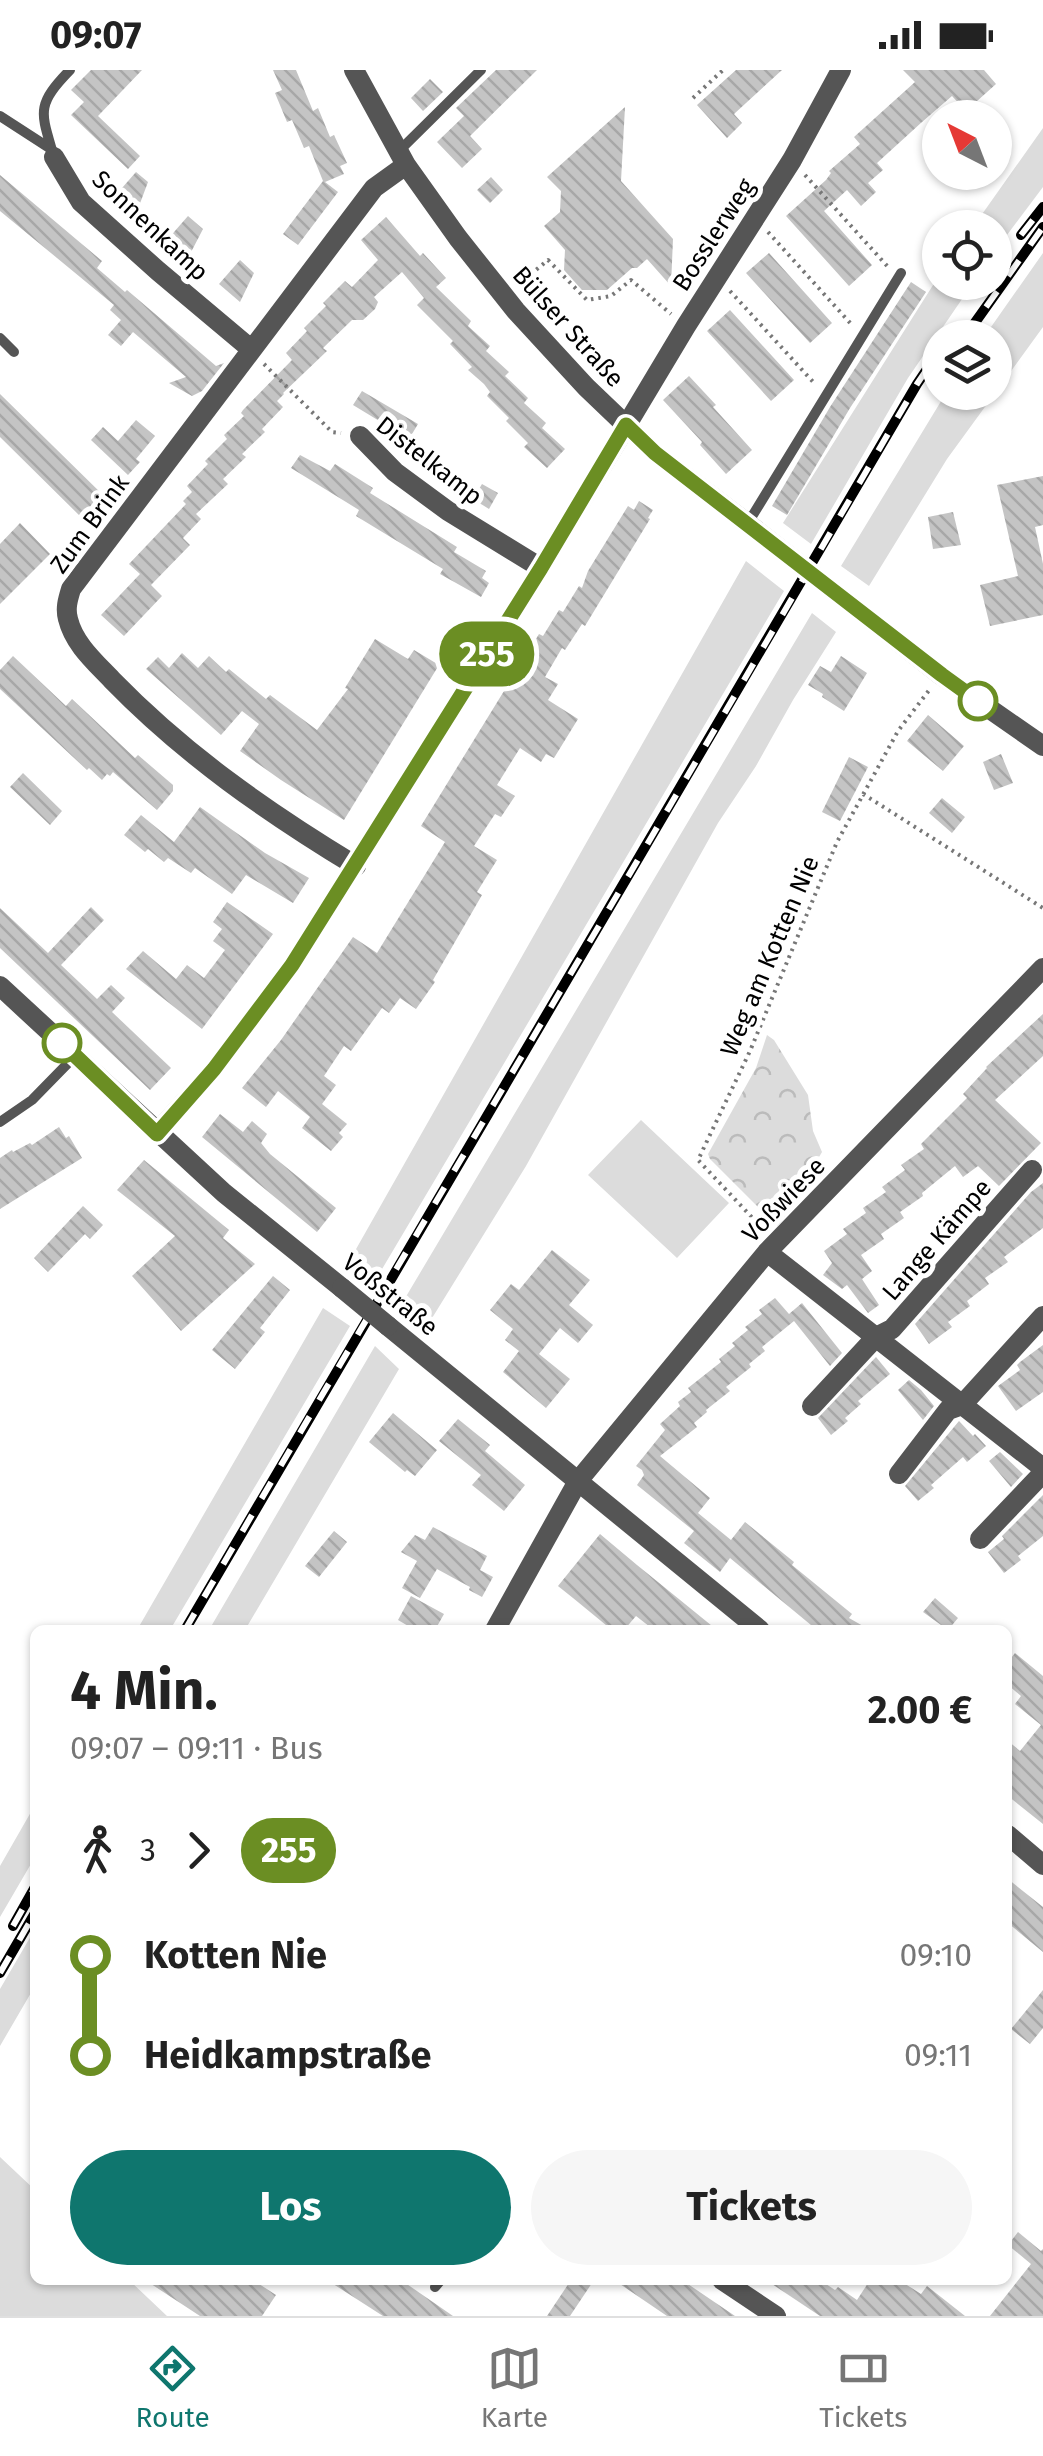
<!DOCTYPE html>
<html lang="de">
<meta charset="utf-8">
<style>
body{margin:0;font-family:"Fira Sans",sans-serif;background:#f6f6f6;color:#222;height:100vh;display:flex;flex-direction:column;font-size:38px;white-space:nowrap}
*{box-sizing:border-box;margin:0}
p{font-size:32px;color:#767676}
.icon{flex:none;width:55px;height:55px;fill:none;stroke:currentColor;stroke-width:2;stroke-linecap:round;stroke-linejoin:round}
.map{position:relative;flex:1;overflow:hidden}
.sheet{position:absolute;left:30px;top:1555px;width:982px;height:660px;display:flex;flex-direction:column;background:#fff;border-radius:15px;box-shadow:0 2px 8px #0004}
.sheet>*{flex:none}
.badge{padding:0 20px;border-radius:32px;font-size:35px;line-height:65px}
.needle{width:65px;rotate:318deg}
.buttons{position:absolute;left:922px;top:30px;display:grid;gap:20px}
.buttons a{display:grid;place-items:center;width:90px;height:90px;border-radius:50%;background:#fff;box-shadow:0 2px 8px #0004;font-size:50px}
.map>.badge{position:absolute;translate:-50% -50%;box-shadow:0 0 0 5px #fff}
.legs{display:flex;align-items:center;gap:15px;height:110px;padding:0 40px;font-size:32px}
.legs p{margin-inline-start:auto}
.head{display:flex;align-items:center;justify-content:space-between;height:170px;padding:0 40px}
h1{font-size:55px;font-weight:700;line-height:75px}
.primary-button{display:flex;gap:20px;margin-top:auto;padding:20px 40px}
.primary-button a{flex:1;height:115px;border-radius:60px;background:#0f766e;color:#fff;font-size:40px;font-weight:700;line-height:115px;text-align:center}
.primary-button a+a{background:#f6f6f6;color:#222}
ul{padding:0 40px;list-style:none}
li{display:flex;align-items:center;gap:35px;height:100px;font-size:38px}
li i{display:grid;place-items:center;width:15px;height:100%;margin:0 12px;background:currentColor}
li i::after{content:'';width:25px;height:25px;margin:-12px;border:8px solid;border-radius:50%;background:#fff}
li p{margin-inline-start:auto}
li:first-child i{background:linear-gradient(#0000 50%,currentColor 0)}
li:last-child i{background:linear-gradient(currentColor 50%,#0000 0)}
.status{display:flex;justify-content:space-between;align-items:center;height:70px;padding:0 50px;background:#fff;direction:ltr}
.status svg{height:28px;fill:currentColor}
.tabs{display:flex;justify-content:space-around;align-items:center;height:140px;border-top:2px solid #e0e0e0;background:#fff;font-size:28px;color:#767676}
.tabs a{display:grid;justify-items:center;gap:5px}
.tabs .active{color:#0f766e}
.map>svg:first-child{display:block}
.grass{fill:#dcdcdc}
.forest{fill:url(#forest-crowns)}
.building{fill:url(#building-back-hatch)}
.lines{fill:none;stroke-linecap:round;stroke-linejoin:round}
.path{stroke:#777;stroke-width:4;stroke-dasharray:2.5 5;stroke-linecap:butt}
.service{stroke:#555;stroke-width:10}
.minor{stroke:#555;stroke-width:20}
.rail-casing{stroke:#000;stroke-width:10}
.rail{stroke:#fff;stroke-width:6;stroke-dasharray:19;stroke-linecap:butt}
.minor-bridge{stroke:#555;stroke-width:20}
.line-1-casing{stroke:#fff;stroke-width:22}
.line-1{stroke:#6b8e23;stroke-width:15}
.stop-1-dot{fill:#fff;stroke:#6b8e23;stroke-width:5}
.labels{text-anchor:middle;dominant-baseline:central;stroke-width:10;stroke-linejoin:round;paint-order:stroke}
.street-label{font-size:25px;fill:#000;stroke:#fff}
</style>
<div class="status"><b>09:07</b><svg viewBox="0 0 49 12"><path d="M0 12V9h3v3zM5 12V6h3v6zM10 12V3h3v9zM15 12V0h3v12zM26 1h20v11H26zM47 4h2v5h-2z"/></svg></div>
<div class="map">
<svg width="1043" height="2246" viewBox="0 0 1043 2246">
<defs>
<pattern id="forest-crowns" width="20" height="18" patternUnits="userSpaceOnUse" patternTransform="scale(2.5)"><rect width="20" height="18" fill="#dcdcdc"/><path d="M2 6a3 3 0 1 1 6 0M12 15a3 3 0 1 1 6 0" fill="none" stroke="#bbb"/></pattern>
<pattern id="building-back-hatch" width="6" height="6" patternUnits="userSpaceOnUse" patternTransform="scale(2.5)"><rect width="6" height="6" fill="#c4c4c4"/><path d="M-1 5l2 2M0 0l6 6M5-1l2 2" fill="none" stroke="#a7a7a7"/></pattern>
</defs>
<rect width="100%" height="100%" fill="#fff"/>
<path class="grass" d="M1043,58V117L995,181V158L973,157Z
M1043,183V257L947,389L869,516L841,496L946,323L995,322V268L984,267Z
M940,204V212L973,213L908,308L811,474L783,453Z
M746,491L784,521L372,1216L347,1195Z
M812,543L836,562L793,630L756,696L718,753L526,1096L429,1253L401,1235Z
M641,1050L729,1133L677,1188L588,1105Z
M323,1238L350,1256L170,1560H137Z
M375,1276L399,1299L245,1560H209Z
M35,1735V1787L0,1847V1796Z
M35,1859V1916L0,1976V1919Z
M0,2087L35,2120V2210H129L167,2246H0Z"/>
<path class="forest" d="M767,965L774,970L808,1025L813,1061L822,1082L782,1151L777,1156L710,1089L708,1084L756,998Z"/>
<path class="building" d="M91,0H142L98,46L140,86L128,99L71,45L84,32L71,20Z
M273,0H296L313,41L318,38L330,67L334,65L347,93L340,96L344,104L325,112L338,122L298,175L283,164L323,111L309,76L304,78L292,50L287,52L275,23L282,20Z
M496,0H537L470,66L482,79L462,98L437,72L464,46L456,38Z
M736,0H782L734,44L742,53L727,68L697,35Z
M903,0H984L996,14L966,41L952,26L922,52L877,93L883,100L868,113L876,122L861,136L847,120L824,141L872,195L849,216L786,146L826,110L831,103L829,101L860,74L854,67L915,12Z
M430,9L443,22L423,41L411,28Z
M625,37L621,111L673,169L671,216L647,189L637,198H632L607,220H582L564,200L565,180L544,156L560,142L561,121L547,107Z
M136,102L148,112L136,144L115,126Z
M0,105L102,191L97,198L125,222L127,220L216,296L224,293L202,321L192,326L169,313L186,307L133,262L121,276L108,265L121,250L110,240L114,235L0,141Z
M491,107L503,120L490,133L477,120Z
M188,146L203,159L188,188L167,170Z
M386,147L420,186L423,183L446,208L436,217L471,251L468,256L490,276L486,281L509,302L505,306L528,328L524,333L546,353L542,358L565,379L547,398L524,377L528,373L506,351L509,348L487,326L490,322L484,314L468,300L472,297L450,274L453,271L417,235L424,228L402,202L374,227L378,232L375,239L363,250H352L323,278L327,281L283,323L284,324L277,331L283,337L262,359L265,362L242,384L246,387L223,409L228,414L196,444L193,441L201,449L183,468L190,475L151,515L162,526L124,566L101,545L140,504L129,494L186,434L183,431L192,422L187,416L208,394L205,391L227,369L224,365L244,346L241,343L243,340L292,290L286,283L307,261L304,258L326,236L323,233L345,211L352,217L378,190L361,170Z
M769,183L832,253L810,273L746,203Z
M240,190L254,203L240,232L219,214Z
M911,212L926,222L850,338L787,445L772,436L830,337Z
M730,240L794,310L771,331L707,261Z
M689,306L716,335L713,337L752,380L726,404L700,375L702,372L663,330Z
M362,321L418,354L409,369L353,335Z
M0,324L105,427L83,449L0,367Z
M136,350L155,366L136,389L140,392L128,405L91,370L103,357L118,371Z
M300,385L330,401L335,394L373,418L370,423L457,477L454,482L486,501L482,508L489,513L481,527L440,504L443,499L356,446L359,440L291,398Z
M1043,406V455L1035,457L1043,494V545L990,556L980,515L1018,506L997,415Z
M482,414L498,423L489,439L473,429Z
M639,431L653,440L648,448L650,449L585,556L582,554L565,580L562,578L545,607L558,614L548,630L578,649L554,688L546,684L541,692L520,678L497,715L515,726L501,747L495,744L474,776L497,790L477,822L482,825L433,910L435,912L416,939L400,928L389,943L382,938L351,981L344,976L324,1006L336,1015L322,1034L347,1054L339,1063L343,1067L331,1081L302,1058L310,1047L278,1021L266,1037L242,1018L281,970L353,867L377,883L445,772L421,756L539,564L543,566L559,540L563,542L579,516L582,518L588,501L628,436L634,440Z
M953,442L961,475L933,479L928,447Z
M20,453L50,484L0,534V474Z
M375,569L408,589L414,580L439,595L344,750L281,710L240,681L259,654L242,641L221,665L146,599L158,587L169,598L182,583L198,598L209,586L226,602L229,599L266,629L270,625L317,660L348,619L345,618Z
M13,586L66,636L72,629L135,688L138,685L173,715V721L157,740L113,702L110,706L107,704L102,710L89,698L87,700L0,619V600Z
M841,586L867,603L844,641L822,627L823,624L808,615L820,596L831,602Z
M928,645L964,676L943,701L907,671Z
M1001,684L1013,713L994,720L983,692Z
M849,687L868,697L840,751L822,742Z
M23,703L62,741L50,755L10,717Z
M942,728L965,747L952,763L929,743Z
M200,737L265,783L309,808L293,833L246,805L232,824L195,798L191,803L168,788L164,792L148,779L145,782L124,765L141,745L174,772Z
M227,832L273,864L202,959L126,899L143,881L176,909L187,895L204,908L225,880L213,871L222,859L213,852Z
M91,837L104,850L61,895L97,929L111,915L125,928L112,942L171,998L150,1020L0,878V838L48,883Z
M1043,944V986L995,1030L1041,1073L999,1116L978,1096L963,1107L955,1096L922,1123L923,1126L900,1142L904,1148L881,1164L884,1169L861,1185L872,1201L862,1209L879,1235L868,1243L847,1215L842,1219L823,1205L832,1193L824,1181L847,1164L843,1159L866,1143L863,1138L886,1122L882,1117L905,1100L901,1095L924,1079L921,1074L967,1028L963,1024L987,998L986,997Z
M220,1044L243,1062L252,1051L267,1064L261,1073L270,1084L336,1138L317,1162L202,1067Z
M59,1057L66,1068L69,1066L82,1088L0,1139V1088L12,1080L13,1082L30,1073L32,1075Z
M144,1090L229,1160L223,1168L255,1194L181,1261L132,1206L175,1166L117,1120Z
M1043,1113V1158L1004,1187L1008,1192L985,1208L989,1214L967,1231L970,1236L948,1252L952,1257L929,1274L915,1254L1031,1122Z
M83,1136L103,1155L90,1169L85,1164L48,1202L34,1188Z
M552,1180L590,1210L569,1235L593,1255L578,1273L560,1258L539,1284L570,1309L546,1338L503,1302L519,1281L505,1270L513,1259L490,1240L511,1214L519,1220Z
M273,1206L290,1220L260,1258L265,1262L235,1299L212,1280Z
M775,1228L789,1244L802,1233L842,1283L830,1296L794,1251L762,1277L765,1281L749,1294L751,1297L726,1317L730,1321L706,1340L707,1342L694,1353L697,1357L660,1386L710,1428L698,1443L731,1470L745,1452L794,1492L792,1495L852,1544L849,1548L870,1560H817L730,1488L720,1502L684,1473L694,1461L637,1415L644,1405L642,1400L636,1396L665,1360L660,1354L680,1336L678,1332L691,1322L688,1318L721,1292L719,1289L735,1276L732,1273L748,1260L745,1257L762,1244L759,1240Z
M1043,1275V1322L1016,1341L998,1316L1020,1300L1017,1295L1020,1292Z
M876,1287L890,1304L858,1331L861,1334L845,1348L848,1351L831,1365L818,1348Z
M909,1310L921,1320L934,1336L923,1350L898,1320Z
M393,1343L437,1380L415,1406L407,1400L405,1402L369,1372Z
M458,1349L490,1375L485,1381L525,1415L504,1441L472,1415L481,1405L439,1371Z
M959,1351L973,1366L975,1364L986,1376L967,1392L963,1387L931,1415L934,1418L918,1431L905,1416Z
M1000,1382L1023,1404L1011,1417L989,1391Z
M1043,1425V1466L1018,1486L1021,1490L1004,1503L988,1482L1004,1469L1002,1466Z
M433,1457L487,1486L480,1500L493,1507L482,1527L469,1520L470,1517L437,1499L420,1528L402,1518L417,1491L401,1482L415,1465L425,1470Z
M334,1461L347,1472L319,1507L305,1496Z
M600,1464L637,1495L717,1560H654L636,1546L624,1560H612L573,1528L558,1516Z
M411,1526L444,1544L435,1560H415L398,1550Z
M935,1528L958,1548L948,1560L923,1542Z
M1015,1583L1043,1606V1754L1008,1726V1671L1020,1681L1041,1655L1015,1634L1021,1626L1008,1615V1592Z
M1008,1809L1043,1837V1882L1008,1853Z
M1043,1920V1958L1030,1974L1011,1959Z
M1018,2162L1041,2181L1043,2179V2246H990L1031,2194L1008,2175Z
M145,2210H176L184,2215L187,2210H253L276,2225L262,2246H200Z
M327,2210H401L453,2246H383Z
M571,2210H594L570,2246H547Z
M614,2210H682L735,2246H667Z
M766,2210H820L835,2220L838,2217L857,2230L870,2210H899L921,2224L927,2216L965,2246H820Z"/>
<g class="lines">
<path class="path" d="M693,28L723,0
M805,105L889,198
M768,162L852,255
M519,214L548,190L587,230L611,226L631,210L671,244
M730,221L815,314
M264,294L332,362L341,363
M863,724L1043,838
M762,1158L698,1090L750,981L837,772L898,661L930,619"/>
<path class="service" d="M0,46L51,79
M399,81L481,0
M54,87C41,42 35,36 70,0
M0,268L14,282
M748,453L901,203
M0,1052L32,1030L75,986
M435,2217L441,2210"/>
<path class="minor" d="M354,0L406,95L458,168L516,241L586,317L655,383L748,454
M54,87L81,132L158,201L251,279
M360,366L395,402L448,441L541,498
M941,605L1043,676
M356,796C267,742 185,685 112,610C95,592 74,574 68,549C65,538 68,529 71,519L374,118L406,95
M0,916L224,1123L342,1218
M157,1063L214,999L292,895L541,498L686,256L792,90L841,0
M767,1182L1043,1398
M388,1256L760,1560
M812,1336L876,1267L892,1259L1032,1100
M899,1404L948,1340L962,1335L1043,1246
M980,1469L1043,1403
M495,1560L578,1411L767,1182L1043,898
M1008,1765L1043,1795
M722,2210L776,2246"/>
<defs>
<path id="rail" d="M1021,165L1043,137
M964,268L1043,157
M185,1560C427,1143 675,731 917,314L940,280
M13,1856L35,1817
M0,1903L35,1843"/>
</defs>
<use href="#rail" class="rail-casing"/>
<use href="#rail" class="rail"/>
<path class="minor-bridge" d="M748,454L941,605
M342,1218L388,1256"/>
</g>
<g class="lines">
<defs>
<path id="line-1" d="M62,973L157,1064L214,999L292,895L541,498L626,355L655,383L942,605L978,631"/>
</defs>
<use href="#line-1" class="line-1-casing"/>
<use href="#line-1" class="line-1"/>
</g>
<g class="stop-1-dot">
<circle cx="978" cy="631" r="18"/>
<circle cx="62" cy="973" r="18"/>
</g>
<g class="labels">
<g class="street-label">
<text transform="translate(150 156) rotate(43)">Sonnenkamp</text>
<text transform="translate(714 165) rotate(-57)">Bosslerweg</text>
<text transform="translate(568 257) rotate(48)">Bülser Straße</text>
<text transform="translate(429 391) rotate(38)">Distelkamp</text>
<text transform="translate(90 454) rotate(-54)">Zum Brink</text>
<text transform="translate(770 886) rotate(-67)">Weg am Kotten Nie</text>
<text transform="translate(784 1130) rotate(-46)">Voßwiese</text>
<text transform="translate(937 1170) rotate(-49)">Lange Kämpe</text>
<text transform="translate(390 1225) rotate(39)">Voßstraße</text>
</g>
</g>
</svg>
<div class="buttons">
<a><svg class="needle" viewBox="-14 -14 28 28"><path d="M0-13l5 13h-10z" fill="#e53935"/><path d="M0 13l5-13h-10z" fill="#767676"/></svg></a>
<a><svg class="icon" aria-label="locate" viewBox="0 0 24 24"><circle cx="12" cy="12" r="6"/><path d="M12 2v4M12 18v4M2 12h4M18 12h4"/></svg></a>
<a><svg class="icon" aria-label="layers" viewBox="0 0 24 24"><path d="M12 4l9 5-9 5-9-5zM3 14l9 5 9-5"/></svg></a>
</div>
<b class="badge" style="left:487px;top:584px;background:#6b8e23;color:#fff">255</b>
<section class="sheet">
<div class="head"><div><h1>4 Min.</h1><p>09:07 – 09:11 · Bus</p></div><b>2.00 €</b></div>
<div class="legs"><svg class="icon" aria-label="walk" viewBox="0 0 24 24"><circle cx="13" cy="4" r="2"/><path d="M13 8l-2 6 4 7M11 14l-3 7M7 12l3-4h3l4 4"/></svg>3<svg class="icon" aria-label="forward" viewBox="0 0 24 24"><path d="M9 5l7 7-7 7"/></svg><b class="badge" style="background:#6b8e23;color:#fff">255</b></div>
<ul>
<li><i style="color:#6b8e23"></i><b>Kotten Nie</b><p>09:10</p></li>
<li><i style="color:#6b8e23"></i><b>Heidkampstraße</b><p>09:11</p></li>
</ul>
<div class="primary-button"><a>Los</a><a>Tickets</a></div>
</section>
</div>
<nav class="tabs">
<a class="active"><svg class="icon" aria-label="directions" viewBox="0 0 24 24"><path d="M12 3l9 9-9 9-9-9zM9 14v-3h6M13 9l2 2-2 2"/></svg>Route</a>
<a><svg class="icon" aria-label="map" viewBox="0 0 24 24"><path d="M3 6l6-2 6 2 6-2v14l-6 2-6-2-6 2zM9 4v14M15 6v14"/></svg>Karte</a>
<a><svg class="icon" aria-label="tickets" viewBox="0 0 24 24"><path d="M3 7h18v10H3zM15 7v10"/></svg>Tickets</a>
</nav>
